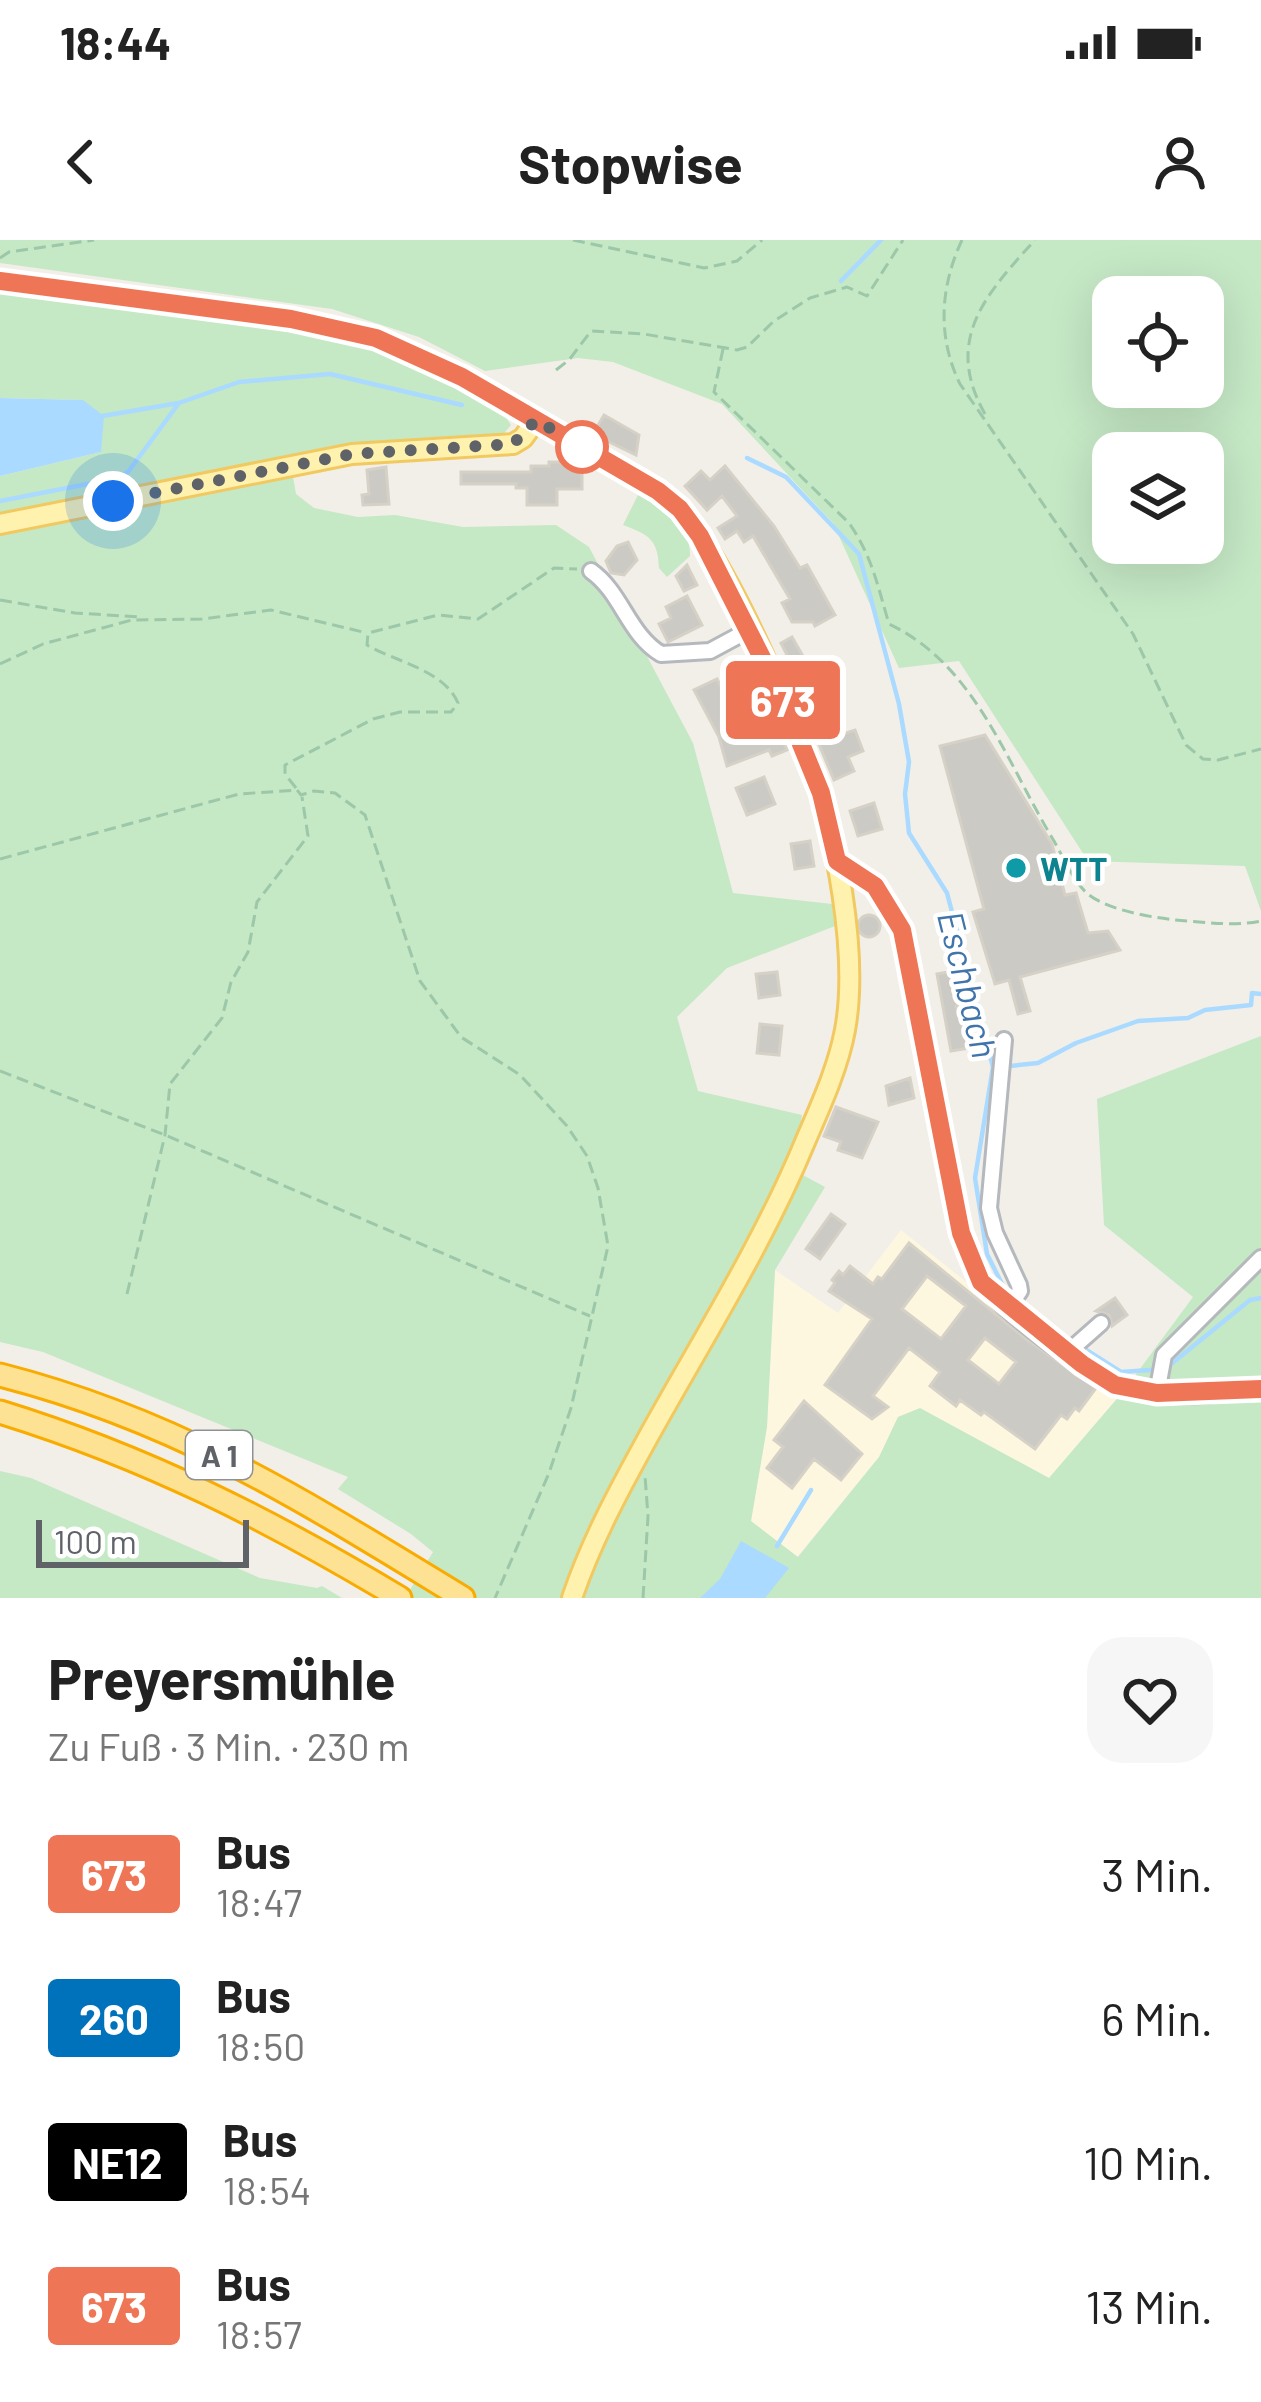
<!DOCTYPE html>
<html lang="de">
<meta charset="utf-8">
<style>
body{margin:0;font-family:Barlow,sans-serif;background:#f6f6f6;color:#222;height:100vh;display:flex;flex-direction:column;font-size:45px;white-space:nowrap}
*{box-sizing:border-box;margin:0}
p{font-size:39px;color:#767676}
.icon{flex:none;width:66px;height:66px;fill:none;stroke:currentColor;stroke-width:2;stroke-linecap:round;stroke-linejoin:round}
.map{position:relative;height:1358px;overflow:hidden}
.drawer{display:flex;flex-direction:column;background:#fff;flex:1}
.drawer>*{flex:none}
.badge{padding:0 24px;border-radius:9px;font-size:42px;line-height:78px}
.buttons{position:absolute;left:1092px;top:36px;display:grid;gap:24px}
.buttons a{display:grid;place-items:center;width:132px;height:132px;border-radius:24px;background:#fff;box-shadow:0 12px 48px #0002;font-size:60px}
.scale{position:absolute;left:36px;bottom:30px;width:213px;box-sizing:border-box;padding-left:12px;border:6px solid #5f6368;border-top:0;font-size:33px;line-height:42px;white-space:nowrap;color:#5f6368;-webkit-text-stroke:9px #fff;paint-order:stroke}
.you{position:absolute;width:60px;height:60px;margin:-30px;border:9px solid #fff;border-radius:50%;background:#1a73e8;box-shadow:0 0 0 18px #1a73e833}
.map>.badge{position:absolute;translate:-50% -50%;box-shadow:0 0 0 6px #fff}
.round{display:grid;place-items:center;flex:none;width:126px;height:126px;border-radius:36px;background:#f6f6f6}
.headline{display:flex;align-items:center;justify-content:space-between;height:204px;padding:0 48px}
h1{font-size:57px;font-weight:700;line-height:90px}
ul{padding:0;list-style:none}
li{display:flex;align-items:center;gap:36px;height:144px;padding:0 48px}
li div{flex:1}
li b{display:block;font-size:45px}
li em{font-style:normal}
li .badge{min-width:132px;font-weight:700;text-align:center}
.status{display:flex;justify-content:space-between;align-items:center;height:84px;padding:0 60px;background:#fff;direction:ltr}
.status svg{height:33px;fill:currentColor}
header{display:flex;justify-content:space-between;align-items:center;height:156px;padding:0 48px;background:#fff;font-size:54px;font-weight:700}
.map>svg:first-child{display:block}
.commercial{fill:#fef7e0}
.green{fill:#c5e8c5;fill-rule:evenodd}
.water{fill:#aadaff}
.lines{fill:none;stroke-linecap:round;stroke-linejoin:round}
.stream{stroke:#aadaff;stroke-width:4.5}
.building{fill:#cccac5;stroke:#d6d1c6;stroke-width:3;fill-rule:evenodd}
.minor-casing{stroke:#b5b8bc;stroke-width:20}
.major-casing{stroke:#f2c960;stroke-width:24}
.highway-casing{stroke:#f9ab00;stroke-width:27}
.path{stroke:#9cc7a9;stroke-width:3;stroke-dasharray:12 6;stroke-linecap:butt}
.minor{stroke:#fff;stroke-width:14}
.major{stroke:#fff2af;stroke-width:18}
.highway{stroke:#fde293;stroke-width:21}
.line-casing{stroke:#fff;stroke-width:27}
.line{stroke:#ee7656;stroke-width:18}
.walk{stroke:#5f6368;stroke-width:12;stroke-dasharray:0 21.6}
.stop-dot{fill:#fff;stroke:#ee7656;stroke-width:6}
.culture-dot{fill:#0f9aa8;stroke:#fff;stroke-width:4.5}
.labels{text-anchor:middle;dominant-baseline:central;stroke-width:9;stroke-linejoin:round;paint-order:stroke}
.shield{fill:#fff;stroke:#8f9295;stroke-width:3}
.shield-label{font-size:30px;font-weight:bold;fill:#5f6368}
.culture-label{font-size:33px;font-weight:bold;fill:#0d838f;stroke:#fff;text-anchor:start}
.water-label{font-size:36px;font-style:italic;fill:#4174aa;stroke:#fff}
</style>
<div class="status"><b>18:44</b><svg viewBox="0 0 49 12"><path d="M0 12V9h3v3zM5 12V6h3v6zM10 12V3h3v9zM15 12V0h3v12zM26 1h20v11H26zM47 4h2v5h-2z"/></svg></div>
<header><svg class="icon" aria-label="back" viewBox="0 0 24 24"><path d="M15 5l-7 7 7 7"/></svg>Stopwise<svg class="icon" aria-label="person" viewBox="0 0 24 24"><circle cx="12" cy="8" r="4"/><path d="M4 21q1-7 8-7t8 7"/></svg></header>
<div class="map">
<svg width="1261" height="1358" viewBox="0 0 1261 1358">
<rect width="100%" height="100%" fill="#f1efe8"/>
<path class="commercial" d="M901,990L1105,1152L1121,1154L1049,1238L920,1169L898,1177L879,1217L797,1317L751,1281L767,1187L775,1030L838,1073Z"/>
<path class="green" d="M0,0H1261V671L1245,626L1088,621L959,421L899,428L833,283L722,164L613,122L578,118L485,131L419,97L332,69L0,23ZM1113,57H1203V147H1113ZM1113,213H1203V303H1113Z
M0,51L310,91L362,105L434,133L500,169L511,185L500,198L321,210L0,276V236L101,212L83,160L0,158Z
M292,231L296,254L314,268L358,277L395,275L463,287L556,285L589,307L693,503L733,653L832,664L835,686L727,728L677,777L698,851L802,875L797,911L582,1306L564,1358H405L433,1312L411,1294L338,1249L348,1237L43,1112L0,1102V289Z
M639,253C663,268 691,285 690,316L667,337L659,328C658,299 649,295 623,285Z
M1261,796V1143L1163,1147L1131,1141L1193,1057L1104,985L1097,859Z
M801,934L825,947L775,1030L767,1187L751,1281L798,1317L879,1217L898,1177L920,1168L1049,1238L1121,1154L1173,1161L1261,1157V1358H583L601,1305L631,1246Z
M0,1231L31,1238L260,1338L317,1348L322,1346L342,1358H0Z"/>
<path class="water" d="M0,158L83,160L104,176L101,212L0,236Z
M741,1301L789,1328L765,1358H700L720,1339Z"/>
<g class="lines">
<path class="stream" d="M841,41L881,0
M102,176L179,163
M747,218L786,237L859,314L899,464L909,522L905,554L909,593L947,653L993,827L975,938L987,1014L1003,1046
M0,261L118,238L128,232L179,163L239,142L330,134L462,165
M1010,826L1038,823L1076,803L1138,781L1188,778L1205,770L1251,765L1252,753L1261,754
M1080,1106L1121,1132L1165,1129L1250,1060L1261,1058
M777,1306L811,1250"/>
</g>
<path class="building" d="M604,175L639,195L636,215L593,194Z
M549,222H582V249H557V265H527V248H516V244H461V232H531V226H549Z
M725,226L774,286L800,328L807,325L835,375L815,386L813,382H792L782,363L790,359L753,296L744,302L737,291L725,299L718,288L737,276L722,256L707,270L685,246L701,231L710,240Z
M386,227L389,264L363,265L362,255L369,254L367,230Z
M628,302L637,320L624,335L611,333L606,321L617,306Z
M687,325L697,345L684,351L676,336Z
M687,356L702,385L668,402L659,384L671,378L666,367Z
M792,397L816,439L803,446L795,443L782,420L788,417L781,403Z
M717,439L751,502L779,491L787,510L772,516L769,510L727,526L719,497L694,450Z
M855,490L863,511L848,517L854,531L834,540L818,502Z
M985,495L1052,604L1065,655L1076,653L1088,693L1108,691L1120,710L1020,737L1030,771L1018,774L1009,740L995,744L973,672L984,669L940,506Z
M764,537L775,564L747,575L736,548Z
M874,563L882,589L858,596L850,571Z
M810,601L814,626L795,629L791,604Z
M858 686a11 11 0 1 1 22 0a11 11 0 1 1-22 0Z
M959,730L965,764L956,766L969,808L951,811L937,734Z
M777,732L780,755L759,758L756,734Z
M760,784L782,786L779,815L757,813Z
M910,838L914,858L889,865L886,846Z
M836,867L878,882L862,918L838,910L841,902L824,896Z
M831,974L845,984L820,1019L806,1009Z
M909,1003L1026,1099L1096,1148L1079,1171L1075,1168L1067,1179L1061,1175L1035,1209L984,1172L981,1175L960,1160L956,1166L930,1146L940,1132L909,1108L873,1156L888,1167L872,1179L825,1145L872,1079L829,1051L835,1043L832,1040L839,1031L843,1035L850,1026L873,1044L878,1037L882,1039ZM927,1036L966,1066L941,1099L902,1069ZM985,1098L1016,1122L999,1144L968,1120Z
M1115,1058L1127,1075L1112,1086L1109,1075L1096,1071Z
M804,1161L862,1214L841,1240L814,1219L792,1248L767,1228L783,1207L774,1200Z"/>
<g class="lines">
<defs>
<path id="minor" d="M591,331C622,353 628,394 661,414L710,411L749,390
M837,621L875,646L902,690L961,993C966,1014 973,1036 988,1051C1013,1077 1090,1138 1123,1148C1166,1161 1218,1154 1261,1149
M1004,800L989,968L995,993L1019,1045L1020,1051L1008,1068
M1067,1113L1101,1083
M1157,1153L1164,1115L1261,1018"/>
<path id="major" d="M0,41L291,79L376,98L462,137L659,251C716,291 780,453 809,520C836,593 859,714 845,790C838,828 820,867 805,902C762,1006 700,1103 646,1201C618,1252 591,1302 572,1358
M0,284L352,214L513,204L523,198L536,180"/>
<path id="highway" d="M0,1135C180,1181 307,1263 463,1358
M0,1172C146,1217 270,1280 400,1358"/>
</defs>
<use href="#minor" class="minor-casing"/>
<use href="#major" class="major-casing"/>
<use href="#highway" class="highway-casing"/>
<path class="path" d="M573,0L704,28L737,21L762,0
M962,0C940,47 937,97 960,144L1133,394L1186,505L1203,519L1218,520L1261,509
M0,18L9,12L94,0
M723,109L714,152L849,283C872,316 878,347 889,384C976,425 1007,524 1054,601C1063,617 1075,644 1089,655C1112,672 1160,679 1187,681C1212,683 1236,686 1261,681
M556,130L569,120L591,91L644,94L737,110L747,107L774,81L810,58L847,47L867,56L903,0
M985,174C943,100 986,54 1035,0
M0,360L75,373L139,377
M0,424L43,404L132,380L202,379L271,370L367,393
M296,548L285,534V525L373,479L400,472H451L458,463C444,430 396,422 367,405L368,393L438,375L478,379L554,328L577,329
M0,619L239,554L297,550L301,555L314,551L335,553L365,575L420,741L461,797L520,835L567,886L587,916L598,948L608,1006L571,1168L549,1233L495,1358
M0,831L165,895L590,1076
M127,1054L165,895L170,844L222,778L231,742L248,712L257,662L308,596L302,557
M643,1358L648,1276L645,1236"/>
<use href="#minor" class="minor"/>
<use href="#major" class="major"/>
<use href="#highway" class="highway"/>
</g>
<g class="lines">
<defs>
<path id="line" d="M0,41L291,79L376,98L462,137L658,251L680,269L700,296L781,455L821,553L837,621L875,646L902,690L961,993L981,1042L1082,1124L1115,1145L1157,1153L1261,1149"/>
</defs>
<use href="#line" class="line-casing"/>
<use href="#line" class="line"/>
<path class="walk" d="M113,261L352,214L513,204L536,180L582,207"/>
</g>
<circle class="stop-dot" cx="582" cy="207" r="24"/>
<circle class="culture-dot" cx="1016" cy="628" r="12"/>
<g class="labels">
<rect class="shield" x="186" y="1191" width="66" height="48" rx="9"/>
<g class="shield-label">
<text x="219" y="1215">A 1</text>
</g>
<g class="culture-label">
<text x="1040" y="628">WTT</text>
</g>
<g class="water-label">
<text transform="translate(969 744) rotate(76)">Eschbach</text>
</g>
</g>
</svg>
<div class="buttons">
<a><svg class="icon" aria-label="locate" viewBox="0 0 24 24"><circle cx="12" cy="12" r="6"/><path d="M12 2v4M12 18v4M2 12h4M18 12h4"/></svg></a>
<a><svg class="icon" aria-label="layers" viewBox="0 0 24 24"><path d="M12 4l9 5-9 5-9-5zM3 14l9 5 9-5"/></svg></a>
</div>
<div class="scale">100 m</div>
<div class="you" style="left:113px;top:261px"></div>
<b class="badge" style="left:783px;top:460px;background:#ee7656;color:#fff">673</b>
</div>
<section class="drawer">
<div class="headline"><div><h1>Preyersmühle</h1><p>Zu Fuß · 3 Min. · 230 m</p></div><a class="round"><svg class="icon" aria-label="heart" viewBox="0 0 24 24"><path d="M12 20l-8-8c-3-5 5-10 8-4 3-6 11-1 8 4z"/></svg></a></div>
<ul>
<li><span class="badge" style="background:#ee7656;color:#fff">673</span><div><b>Bus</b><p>18:47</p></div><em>3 Min.</em></li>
<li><span class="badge" style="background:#0072bc;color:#fff">260</span><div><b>Bus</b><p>18:50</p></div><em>6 Min.</em></li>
<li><span class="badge" style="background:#000;color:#fff">NE12</span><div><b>Bus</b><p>18:54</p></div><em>10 Min.</em></li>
<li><span class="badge" style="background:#ee7656;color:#fff">673</span><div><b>Bus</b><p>18:57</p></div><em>13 Min.</em></li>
</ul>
</section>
